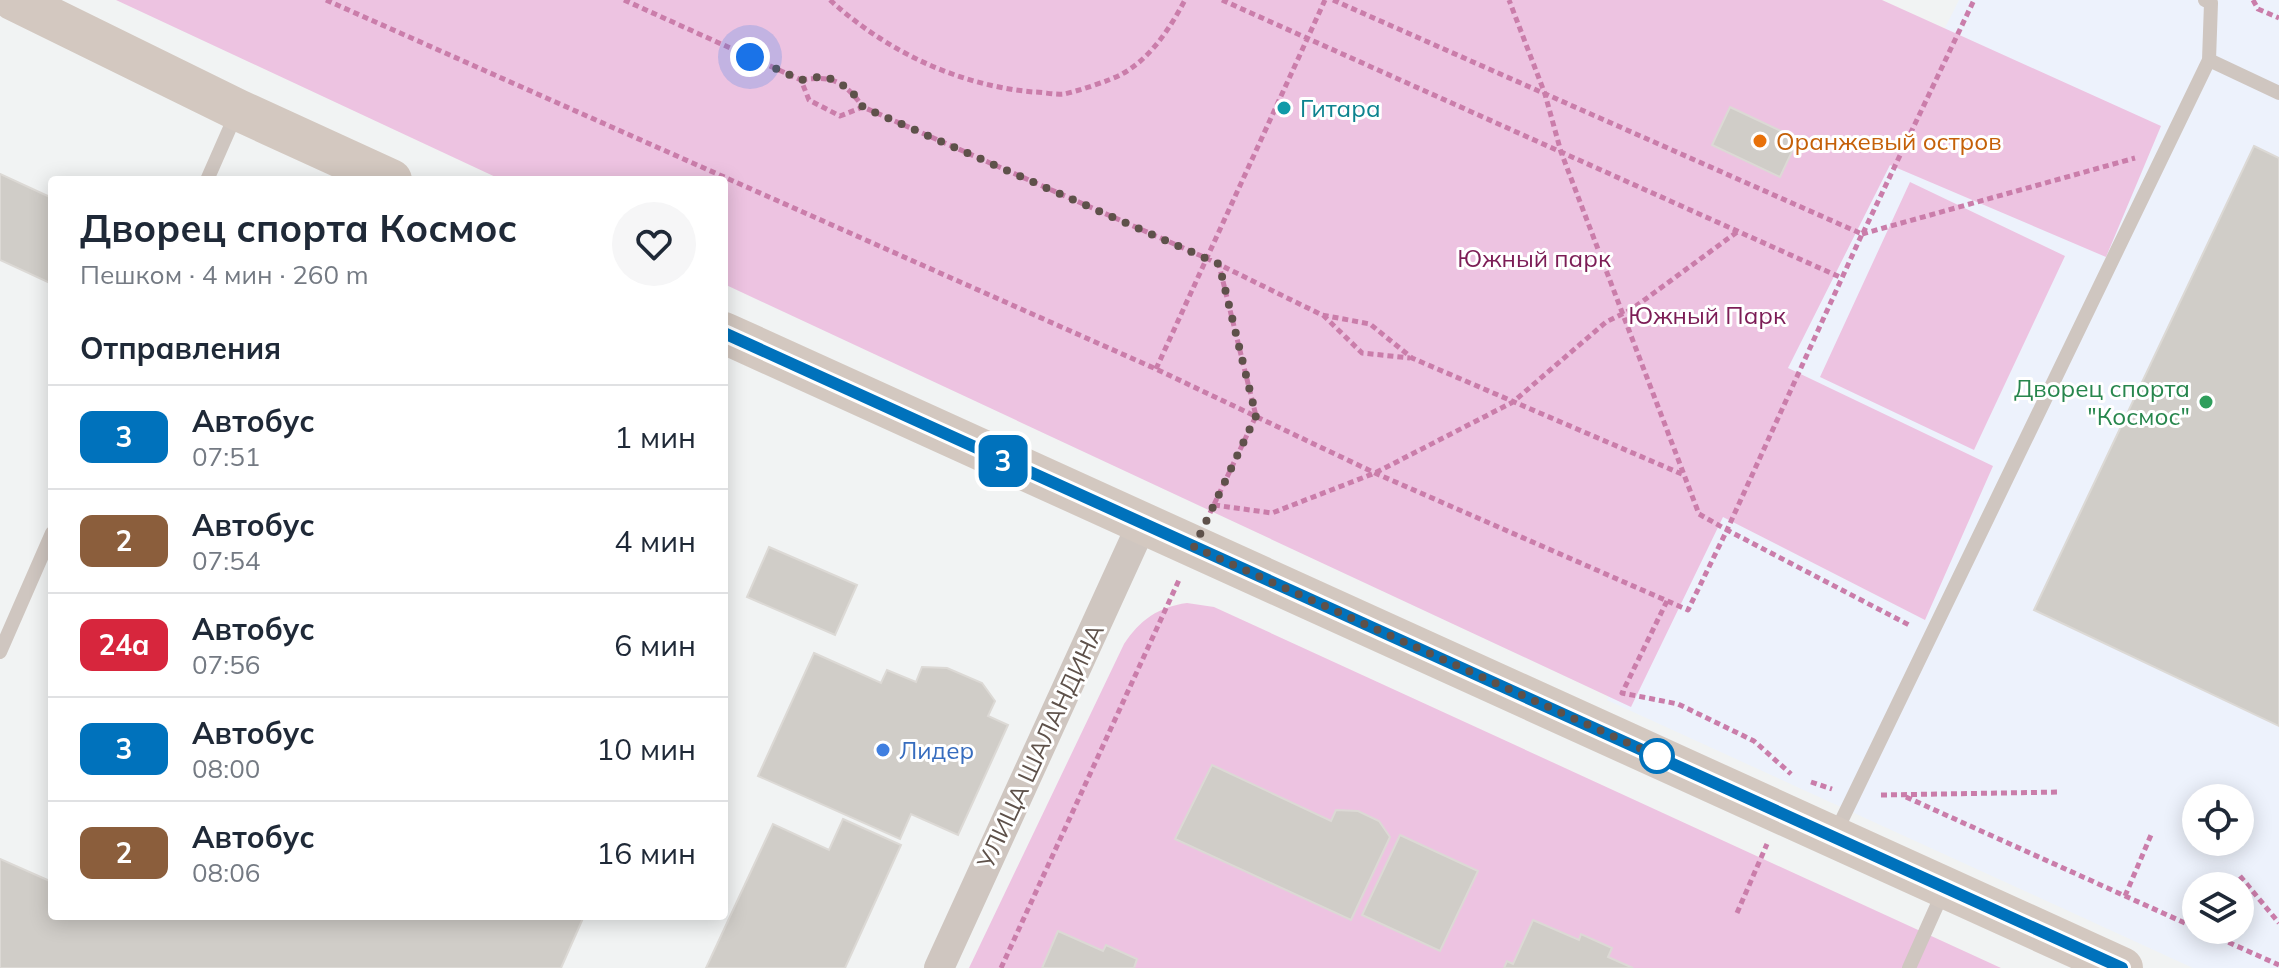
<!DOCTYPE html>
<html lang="ru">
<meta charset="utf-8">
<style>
body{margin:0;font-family:Mulish,sans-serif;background:#f6f6f7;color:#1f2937;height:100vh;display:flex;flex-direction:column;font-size:30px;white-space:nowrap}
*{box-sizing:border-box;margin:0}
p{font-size:26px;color:#747a83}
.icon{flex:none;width:44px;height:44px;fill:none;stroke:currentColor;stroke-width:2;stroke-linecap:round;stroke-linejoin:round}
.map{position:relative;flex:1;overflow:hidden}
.sheet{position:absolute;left:48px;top:176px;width:680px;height:744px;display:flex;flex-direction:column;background:#fff;border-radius:8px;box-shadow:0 4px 20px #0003}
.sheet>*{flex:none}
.badge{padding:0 16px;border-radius:12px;font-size:28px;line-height:52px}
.fabs{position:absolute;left:2182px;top:784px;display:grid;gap:16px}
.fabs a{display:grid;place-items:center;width:72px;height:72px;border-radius:50%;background:#fff;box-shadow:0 4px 20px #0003;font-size:40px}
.you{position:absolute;width:40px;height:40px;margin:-20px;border:6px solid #fff;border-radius:50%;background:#1a73e8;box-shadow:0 0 0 12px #1a73e833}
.map>.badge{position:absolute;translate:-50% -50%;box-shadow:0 0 0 4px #fff}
h2{padding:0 32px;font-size:30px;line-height:72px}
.round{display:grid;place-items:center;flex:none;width:84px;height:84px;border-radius:42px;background:#f6f6f7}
.overview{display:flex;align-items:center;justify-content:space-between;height:136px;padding:0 32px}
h1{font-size:38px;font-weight:700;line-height:60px}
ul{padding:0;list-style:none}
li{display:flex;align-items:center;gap:24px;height:104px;padding:0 32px;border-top:2px solid #e0e1e3}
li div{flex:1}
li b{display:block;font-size:30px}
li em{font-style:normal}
li .badge{min-width:88px;font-weight:700;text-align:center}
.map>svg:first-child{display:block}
.commercial{fill:#edf2fc;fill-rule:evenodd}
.green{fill:#edc3e1}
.building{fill:#d0cdc8;stroke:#dcd9d5;stroke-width:2}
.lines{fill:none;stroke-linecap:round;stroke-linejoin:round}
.path{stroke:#ca7daa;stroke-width:5;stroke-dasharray:6 4;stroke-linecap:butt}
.lane{stroke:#cfc6c0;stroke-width:14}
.street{stroke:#cfc6c0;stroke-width:30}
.secondary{stroke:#d3c8c0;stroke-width:42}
.line-casing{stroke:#fff;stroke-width:18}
.line{stroke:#0072bc;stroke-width:12}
.walk{stroke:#5e514a;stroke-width:8;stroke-dasharray:0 14.4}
.culture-dot{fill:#0f9aa8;stroke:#fff;stroke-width:3}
.food-dot{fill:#e8710a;stroke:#fff;stroke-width:3}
.leisure-dot{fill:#2e9e5b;stroke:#fff;stroke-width:3}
.shop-dot{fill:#3f7fe0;stroke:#fff;stroke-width:3}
.stop-dot{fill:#fff;stroke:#0072bc;stroke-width:4}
.labels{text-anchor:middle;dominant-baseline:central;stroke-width:6;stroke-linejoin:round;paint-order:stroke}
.culture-label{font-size:24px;fill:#0d838f;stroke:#fff;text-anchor:start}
.food-label{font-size:24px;fill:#c56008;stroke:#fff;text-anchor:start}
.park-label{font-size:24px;fill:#7c1d56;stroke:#fff}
.leisure-label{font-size:24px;fill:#27864d;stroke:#fff;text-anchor:end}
.street-label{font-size:24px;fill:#5e514a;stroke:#fff}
.shop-label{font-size:24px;fill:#366cbe;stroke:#fff;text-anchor:start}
</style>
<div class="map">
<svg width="2279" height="968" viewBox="0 0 2279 968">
<rect width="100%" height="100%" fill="#f1f3f3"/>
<path class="commercial" d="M1959,0H2279V968H2193L1607,700ZM2196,798H2240V842H2196ZM2196,886H2240V930H2196Z"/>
<path class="green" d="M116,0H1882L2161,126L2106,257L1890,165L1788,368L1993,466L1925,620L1723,517L1631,707L724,284V180H502Z
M1910,182L2065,256L1974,450L1820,377Z
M1187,603L1214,607L2001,968H969L1124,644C1140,620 1158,607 1187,603Z"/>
<path class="building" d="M1730,107L1798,139L1780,177L1712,145Z
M2254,146L2279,158V726L2034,610Z
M0,174L52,198V284L0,260Z
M769,547L857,585L835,635L747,597Z
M814,653L881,683L887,670L916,682L922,667L947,668L982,683L995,701L988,716L1008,725L958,835L911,814L900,839L758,776Z
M1212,765L1331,821L1336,810L1358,811L1379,821L1390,837L1351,920L1175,839Z
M843,819L901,845L845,968H706L773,824L829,850Z
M1400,835L1478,871L1440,951L1362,915Z
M0,859L52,882V916H584L561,968H0Z
M1533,920L1579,940L1581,934L1612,948L1608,957L1633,968H1504L1507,961L1513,964Z
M1058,931L1103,951L1106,945L1137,959L1134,968H1042Z"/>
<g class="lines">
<path class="path" d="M326,0L1156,369L1375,473L1688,610L1727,530L1909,625
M624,0L801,80L809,100L840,116L863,107L1206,258L1322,315L1370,324L1412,358L1684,475
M830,0C886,51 957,85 1033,92C1043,92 1055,95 1064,94C1078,91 1109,81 1122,74C1151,58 1170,28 1185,0
M1222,0L1842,278
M1333,0L1862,234L1727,530L1699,514L1561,152L1545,94L1509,0
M2253,0L2258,9L2279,18
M801,80C832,75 844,81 863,107
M1863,233L1974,0
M1862,234L2135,158
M1323,315L1362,353L1410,358
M1156,369L1325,0
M1214,505L1272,513L1375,473L1513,402L1606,322L1632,309L1737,232
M1210,513L1256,416L1219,265
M1667,601L1622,693L1678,704L1754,741L1791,774
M1811,782L1832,789
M1881,795L2060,792
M1906,797L2196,928
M2240,876L2279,923
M2125,896L2151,835
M1737,913L1767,844
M2201,930L2279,965
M1001,968L1179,580"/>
<path class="lane" d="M2209,60L2279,93
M207,180L236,114
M0,652L52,533
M1835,834L2209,60L2211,3L2205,0
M1909,968L1943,892"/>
<path class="street" d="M939,968L1142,524"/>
<path class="secondary" d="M14,0L238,110L391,180
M724,333L2122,968"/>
</g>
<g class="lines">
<defs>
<path id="line" d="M724,333L2122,968"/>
</defs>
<use href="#line" class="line-casing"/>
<use href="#line" class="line"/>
<path class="walk" d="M750,57L801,80L825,76L850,89L863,107L1219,264L1256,416L1194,547L1657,756"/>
</g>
<circle class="culture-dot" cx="1284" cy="108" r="8"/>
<circle class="food-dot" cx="1760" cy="141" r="8"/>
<circle class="leisure-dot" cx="2206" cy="402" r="8"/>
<circle class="shop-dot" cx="883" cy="750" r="8"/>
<circle class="stop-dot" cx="1657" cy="756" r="16"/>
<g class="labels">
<g class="culture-label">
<text x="1300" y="108">Гитара</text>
</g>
<g class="food-label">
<text x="1776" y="141">Оранжевый остров</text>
</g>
<g class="park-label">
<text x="1534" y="258">Южный парк</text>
<text x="1707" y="315">Южный Парк</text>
</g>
<g class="leisure-label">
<text x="2190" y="388">Дворец спорта<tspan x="2190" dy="28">"Космос"</tspan></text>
</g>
<g class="street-label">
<text transform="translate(1040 746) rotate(-65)">УЛИЦА ШАЛАНДИНА</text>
</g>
<g class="shop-label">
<text x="899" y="750">Лидер</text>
</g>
</g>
</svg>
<div class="fabs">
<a><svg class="icon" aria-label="locate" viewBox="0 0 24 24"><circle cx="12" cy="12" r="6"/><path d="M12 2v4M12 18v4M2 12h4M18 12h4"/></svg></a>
<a><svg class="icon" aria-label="layers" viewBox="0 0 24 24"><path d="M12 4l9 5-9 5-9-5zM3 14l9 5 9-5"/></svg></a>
</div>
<div class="you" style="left:750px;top:57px"></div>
<b class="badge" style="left:1003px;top:461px;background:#0072bc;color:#fff">3</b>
<section class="sheet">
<div class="overview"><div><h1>Дворец спорта Космос</h1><p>Пешком · 4 мин · 260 m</p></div><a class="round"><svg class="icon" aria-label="heart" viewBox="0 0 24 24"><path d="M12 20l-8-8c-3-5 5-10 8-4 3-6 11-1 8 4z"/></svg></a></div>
<h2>Отправления</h2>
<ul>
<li><span class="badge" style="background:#0072bc;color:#fff">3</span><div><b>Автобус</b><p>07:51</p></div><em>1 мин</em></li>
<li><span class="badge" style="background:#8b5e3c;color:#fff">2</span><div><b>Автобус</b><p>07:54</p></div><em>4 мин</em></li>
<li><span class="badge" style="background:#d7263d;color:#fff">24a</span><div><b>Автобус</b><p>07:56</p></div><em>6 мин</em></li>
<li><span class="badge" style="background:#0072bc;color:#fff">3</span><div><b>Автобус</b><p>08:00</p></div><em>10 мин</em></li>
<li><span class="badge" style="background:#8b5e3c;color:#fff">2</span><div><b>Автобус</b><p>08:06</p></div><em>16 мин</em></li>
</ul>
</section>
</div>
